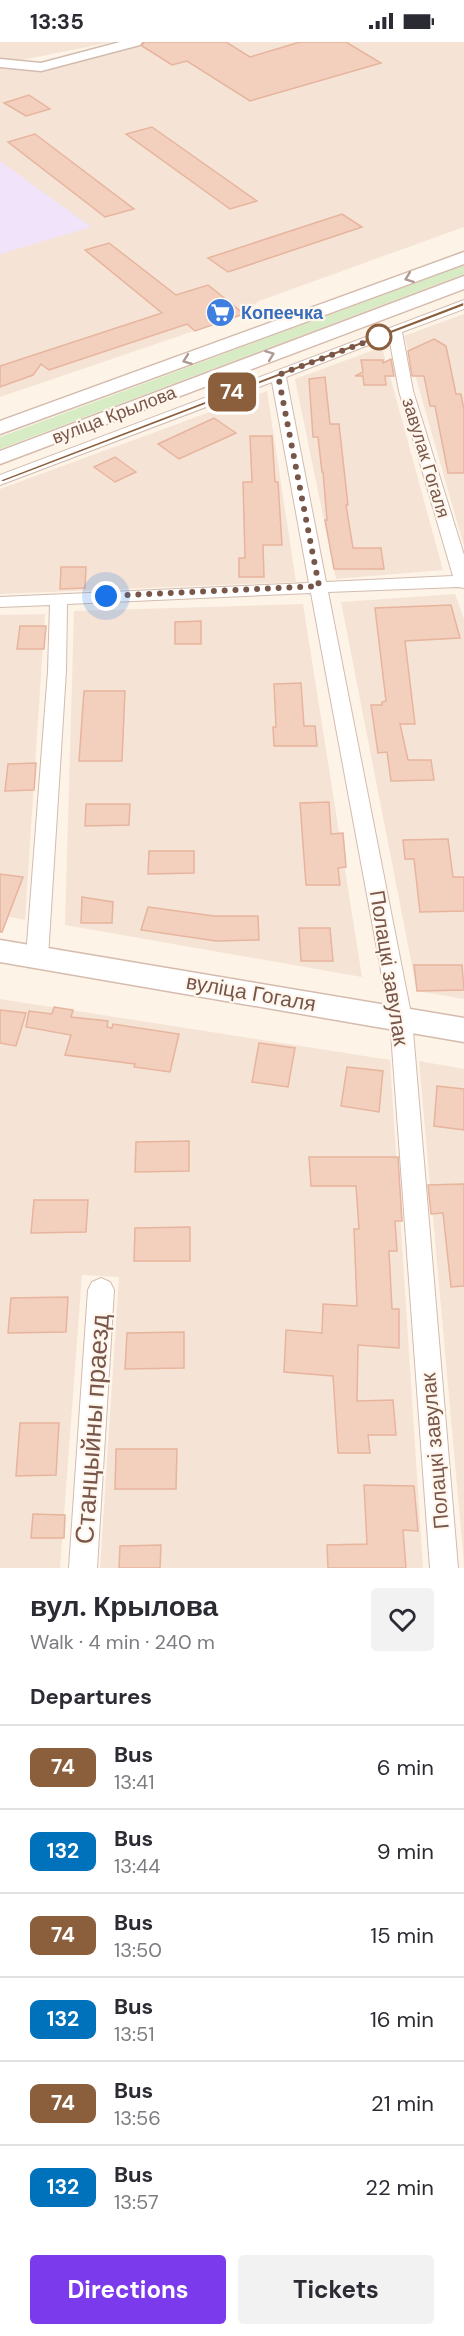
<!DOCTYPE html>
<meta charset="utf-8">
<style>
body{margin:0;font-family:"DM Sans",sans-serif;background:#f2f2f3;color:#2b2b33;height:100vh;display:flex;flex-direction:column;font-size:22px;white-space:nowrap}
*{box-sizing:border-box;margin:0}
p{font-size:20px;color:#7c7c81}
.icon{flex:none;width:33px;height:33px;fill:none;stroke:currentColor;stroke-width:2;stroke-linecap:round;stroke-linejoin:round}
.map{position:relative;height:1526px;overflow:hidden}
.side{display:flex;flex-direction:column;background:#fff;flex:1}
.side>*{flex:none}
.badge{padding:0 12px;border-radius:9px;font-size:21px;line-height:39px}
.you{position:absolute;width:30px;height:30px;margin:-15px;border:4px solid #fff;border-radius:50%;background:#1a73e8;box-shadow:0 0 0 9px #1a73e833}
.map>.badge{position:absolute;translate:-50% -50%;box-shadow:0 0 0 3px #fff}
h2{padding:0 30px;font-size:22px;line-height:54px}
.round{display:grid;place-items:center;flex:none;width:63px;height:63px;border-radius:6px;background:#f2f2f3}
.overview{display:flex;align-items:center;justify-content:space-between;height:102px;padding:0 30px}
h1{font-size:28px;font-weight:700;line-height:45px}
.action{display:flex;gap:12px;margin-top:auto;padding:12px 30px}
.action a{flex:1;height:69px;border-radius:6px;background:#7c3aed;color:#fff;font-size:24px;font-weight:700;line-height:69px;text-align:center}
.action a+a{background:#f2f2f3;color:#2b2b33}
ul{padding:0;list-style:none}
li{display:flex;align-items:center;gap:18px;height:84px;padding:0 30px;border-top:2px solid #e1e1e2}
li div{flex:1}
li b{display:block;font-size:22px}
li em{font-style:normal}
li .badge{min-width:66px;font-weight:700;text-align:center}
.status{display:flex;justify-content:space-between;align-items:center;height:42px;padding:0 30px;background:#fff;direction:ltr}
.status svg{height:16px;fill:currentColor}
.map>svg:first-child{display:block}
.residential{fill:#f5e4d5}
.education{fill:#f0e3fa}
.green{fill:#d7ecc4}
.building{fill:#f3cfbe;stroke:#e7b49d;stroke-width:1.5}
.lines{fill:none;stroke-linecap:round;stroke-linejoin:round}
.minor-casing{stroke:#d2bcaf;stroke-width:2}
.tertiary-casing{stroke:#d2bcaf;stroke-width:3}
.secondary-casing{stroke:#d5bbac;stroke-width:3}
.minor{fill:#fff;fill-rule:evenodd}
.tertiary{fill:#fff;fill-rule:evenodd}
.secondary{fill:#fff;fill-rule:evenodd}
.oneway{stroke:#ae9a92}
.line{fill:#8b5e3c;stroke:#fff;stroke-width:1.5}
.walk{stroke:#78574a;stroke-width:6;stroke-dasharray:0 10.8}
.stop-dot{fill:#fff;stroke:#8b5e3c;stroke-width:3}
.labels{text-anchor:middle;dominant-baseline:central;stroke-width:4.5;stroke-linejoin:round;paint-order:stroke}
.far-shop-label{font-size:18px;font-weight:bold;fill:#366cbe;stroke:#fff7ee;text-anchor:start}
.far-street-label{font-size:18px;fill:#78574a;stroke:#fff7ee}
.street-label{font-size:21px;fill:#78574a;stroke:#fff7ee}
.near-street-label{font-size:26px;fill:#78574a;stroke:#fff7ee}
</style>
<div class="status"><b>13:35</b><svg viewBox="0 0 49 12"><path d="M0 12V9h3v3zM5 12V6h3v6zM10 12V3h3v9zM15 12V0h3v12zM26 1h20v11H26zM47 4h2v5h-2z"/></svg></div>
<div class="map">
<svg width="464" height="1526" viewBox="0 0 464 1526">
<rect width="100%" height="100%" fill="#fdf3e7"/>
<path class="residential" d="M0,0H112L22,18L0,16Z
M153,0H464V185L259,259L244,272L0,355V25L43,28Z
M464,272V504L404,294Z
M382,305L443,528L336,537L295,337Z
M267,349L296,540L0,552V447Z
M455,552L464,577V957L417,949L341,560Z
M303,562L362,935L65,883L74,569Z
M45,572L25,878L0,873V573Z
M0,957L390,1018L423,1526H100L119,1235L82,1233L60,1526H0Z
M419,1019L464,1027V1522Z"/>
<path class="education" d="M0,119L91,185L0,212Z"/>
<path class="green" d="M464,223V232L0,407V395Z"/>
<path class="building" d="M144,0H226L250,15L300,0H346L381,21L250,59L187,19L172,23L142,4Z
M29,53L50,67L26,74L4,61Z
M152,85L257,159L230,167L126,92Z
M35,92L134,167L105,175L8,100Z
M342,172L362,185L228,230L208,216Z
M109,201L176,253L208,243L244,272L195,289L187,282L49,328L41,322L33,333L0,345V324L162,271L85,208Z
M434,297L446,304L456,352H461L464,368V431H448L435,364H430L424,334H412L408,309Z
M391,317L394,334H385L386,343H364L363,334H355L363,330L361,318H383V321Z
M325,335L330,382H339L348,463H346L353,506H381L384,527H334L325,478H327L323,430H322L318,395H313L309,337Z
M214,376L236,391L179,417L158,402Z
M250,394H272L275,440H278L282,503H263L264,535H239V516H245L243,440H252Z
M115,415L136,430L115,440L94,425Z
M61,525H86L85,546L60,547Z
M451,563L460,596L405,599L415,682H400L408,718H431L434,738L391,739L387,710L378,711L371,663H382V660L386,659L375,566Z
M201,579V602H175V580Z
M20,584H46L44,607H17Z
M301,641L304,684H315L317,704H274L273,685H276L274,642Z
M84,649H125L122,719H79Z
M36,721L34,748L5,749L8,722Z
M329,760L331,792L343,791L346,825L338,826L340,843H306L300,761Z
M86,762H130L129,783L85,784Z
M448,797L453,835H464V869L420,870L414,817H405L403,798Z
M149,809H194V831L148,832Z
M0,832L23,835L2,890H0Z
M82,855L113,860L112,881H81Z
M148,865L214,874H258L259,898L216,899L141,888Z
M299,886H330L333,919H301Z
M414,923H462L464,948L417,949Z
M54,965L73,968L71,975L108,979L107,985L112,986L113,982L179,992L170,1030L134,1025L135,1022L65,1013L71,993L26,985L29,969L52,972Z
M0,968L26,971L16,1004L0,1001Z
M259,1001L295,1006L288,1045L252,1040Z
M347,1025L383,1029L379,1070L341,1064Z
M437,1044L464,1047V1088L434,1084Z
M189,1099V1129L135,1130L136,1100Z
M309,1115H398L402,1179H395L397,1209H389L392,1267H399V1306L358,1303L357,1359L393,1358L396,1393H368L370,1411H338L333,1334L284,1330L286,1288L322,1291L323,1262L357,1264L354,1187H359L356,1144H311Z
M464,1142V1244L451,1245L443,1171L431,1172L428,1143Z
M34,1158H88L86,1190L31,1191Z
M190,1185V1219H134L135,1186Z
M68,1255L66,1290L8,1291L11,1256Z
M184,1290V1326L125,1327L127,1291Z
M20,1381H59L56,1433L16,1434Z
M116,1407H177L176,1447H115Z
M364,1443L414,1444L418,1489L403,1488L406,1526H328L327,1503L367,1502Z
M33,1472L65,1473L64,1496H31Z
M161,1503L160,1526H119L120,1504Z"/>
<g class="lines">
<defs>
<path id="minor" d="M464,258V267L402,290L413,349L464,513V546L458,545L328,550L412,977L458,1526H430L390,977L311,551L67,562L66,629L48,915L45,921L37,923L29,921L26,915L48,629L50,563L0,565V555L309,541L272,340L0,443V433ZM389,295L399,349L453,534L326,540L286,335Z
M101,1236L110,1240L114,1248L97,1526H69L88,1248L92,1240Z"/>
<path id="tertiary" d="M120,0H142L140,3L41,29L0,25V17L41,21Z"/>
<path id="secondary" d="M464,210V222L0,392V379Z
M464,234V247L0,422V409Z
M0,898L464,976V1000L0,920Z"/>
</defs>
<use href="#minor" class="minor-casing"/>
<use href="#tertiary" class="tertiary-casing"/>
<use href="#secondary" class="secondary-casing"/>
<use href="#minor" class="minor"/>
<use href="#tertiary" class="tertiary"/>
<use href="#secondary" class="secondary"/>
</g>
<defs><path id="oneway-chevron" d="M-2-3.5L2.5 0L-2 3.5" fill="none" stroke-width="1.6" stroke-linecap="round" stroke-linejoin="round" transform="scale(1.5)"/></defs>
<g class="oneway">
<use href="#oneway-chevron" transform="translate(409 236) rotate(159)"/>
<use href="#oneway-chevron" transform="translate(270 313) rotate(-21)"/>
<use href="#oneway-chevron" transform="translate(187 318) rotate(160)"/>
</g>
<path class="line" d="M464,260V264L3,440L0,438Z"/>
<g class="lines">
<path class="walk" d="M106,554L319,544L278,333L379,295"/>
</g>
<defs>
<symbol id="supermarket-disc" viewBox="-11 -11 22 22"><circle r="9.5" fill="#3f7fe0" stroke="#fff7ee"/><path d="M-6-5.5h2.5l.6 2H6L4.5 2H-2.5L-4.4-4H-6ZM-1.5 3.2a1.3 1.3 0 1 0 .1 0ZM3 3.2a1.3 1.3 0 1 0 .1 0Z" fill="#fff"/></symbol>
</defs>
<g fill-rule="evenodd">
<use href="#supermarket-disc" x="204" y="254" width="33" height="33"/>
</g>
<circle class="stop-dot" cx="379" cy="295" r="12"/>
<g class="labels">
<g class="far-shop-label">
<text x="241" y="271">Копеечка</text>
</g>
<g class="far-street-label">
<text transform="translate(114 373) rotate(-21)">вуліца Крылова</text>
<text transform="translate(426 416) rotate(73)">завулак Гогаля</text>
</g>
<g class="street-label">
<text transform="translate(389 926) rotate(81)">Полацкі завулак</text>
<text transform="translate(251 951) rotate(10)">вуліца Гогаля</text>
<text transform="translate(435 1409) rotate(-95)">Полацкі завулак</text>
</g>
<g class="near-street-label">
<text transform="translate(92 1387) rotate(-86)">Станцыйны праезд</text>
</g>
</g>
</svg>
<div class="you" style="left:106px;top:554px"></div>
<b class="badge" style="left:232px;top:350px;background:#8b5e3c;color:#fff">74</b>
</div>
<section class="side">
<div class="overview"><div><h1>вул. Крылова</h1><p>Walk · 4 min · 240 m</p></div><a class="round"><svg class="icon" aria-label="heart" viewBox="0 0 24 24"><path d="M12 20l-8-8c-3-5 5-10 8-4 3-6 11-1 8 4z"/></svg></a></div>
<h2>Departures</h2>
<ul>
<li><span class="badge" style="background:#8b5e3c;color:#fff">74</span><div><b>Bus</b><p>13:41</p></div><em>6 min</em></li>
<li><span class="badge" style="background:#0072bc;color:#fff">132</span><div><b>Bus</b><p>13:44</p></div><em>9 min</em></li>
<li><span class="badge" style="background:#8b5e3c;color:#fff">74</span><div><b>Bus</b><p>13:50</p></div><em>15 min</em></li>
<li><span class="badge" style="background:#0072bc;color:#fff">132</span><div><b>Bus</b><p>13:51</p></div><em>16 min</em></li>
<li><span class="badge" style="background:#8b5e3c;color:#fff">74</span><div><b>Bus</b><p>13:56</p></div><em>21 min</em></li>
<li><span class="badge" style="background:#0072bc;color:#fff">132</span><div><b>Bus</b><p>13:57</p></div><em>22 min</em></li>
</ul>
<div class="action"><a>Directions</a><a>Tickets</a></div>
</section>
